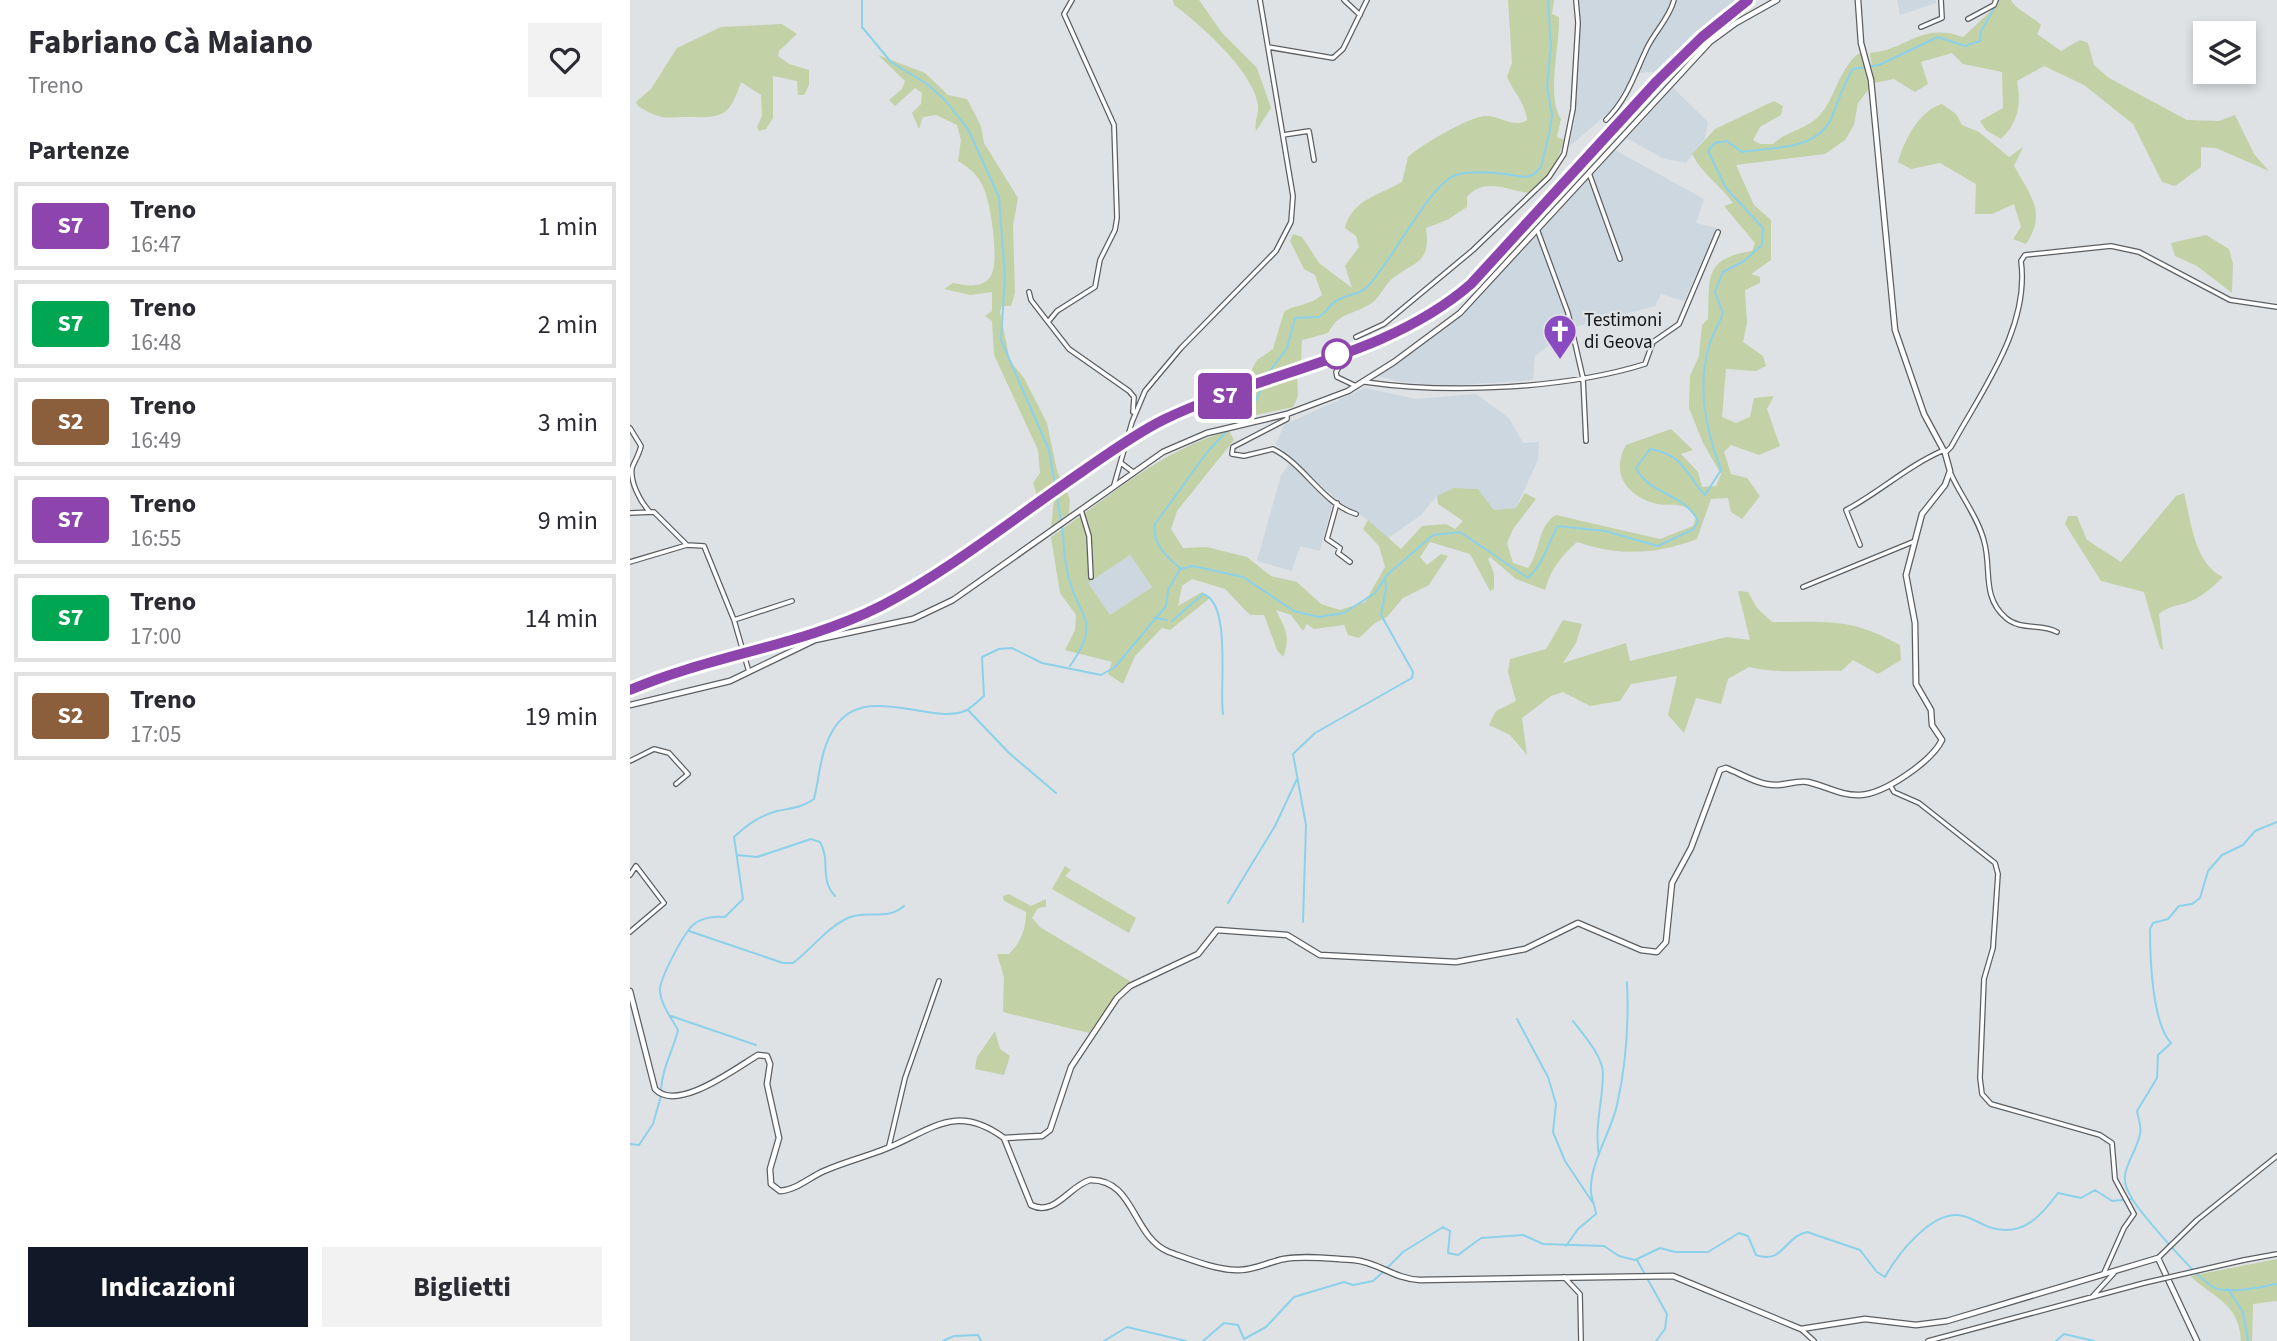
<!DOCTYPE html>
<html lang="it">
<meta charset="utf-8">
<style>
body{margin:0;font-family:"Source Sans 3",sans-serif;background:#f2f2f3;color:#2b2b33;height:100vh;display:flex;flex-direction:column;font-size:26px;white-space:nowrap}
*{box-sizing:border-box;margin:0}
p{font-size:23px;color:#7c7c81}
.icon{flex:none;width:38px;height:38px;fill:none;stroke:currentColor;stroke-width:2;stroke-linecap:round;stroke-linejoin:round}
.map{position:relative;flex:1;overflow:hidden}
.details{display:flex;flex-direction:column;background:#fff;width:630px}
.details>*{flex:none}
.badge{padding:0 14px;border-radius:5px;font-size:24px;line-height:46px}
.fabs{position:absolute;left:1563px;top:21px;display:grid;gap:14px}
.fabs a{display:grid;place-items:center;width:63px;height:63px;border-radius:0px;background:#fff;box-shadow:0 4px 10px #0003;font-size:35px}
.map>.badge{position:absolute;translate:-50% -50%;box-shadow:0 0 0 4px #fff}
h2{padding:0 28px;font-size:26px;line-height:63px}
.round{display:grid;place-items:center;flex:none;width:74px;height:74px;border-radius:0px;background:#f2f2f3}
.headline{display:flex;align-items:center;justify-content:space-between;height:119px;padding:0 28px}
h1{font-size:33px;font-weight:700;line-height:52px}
.button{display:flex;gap:14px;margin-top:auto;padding:14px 28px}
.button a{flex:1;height:80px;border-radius:0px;background:#111827;color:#fff;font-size:28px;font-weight:700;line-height:80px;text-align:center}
.button a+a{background:#f2f2f3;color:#2b2b33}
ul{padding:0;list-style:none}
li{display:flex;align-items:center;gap:21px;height:88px;margin:0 14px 10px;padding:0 14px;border:4px solid #e1e1e2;border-radius:0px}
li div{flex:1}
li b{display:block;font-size:26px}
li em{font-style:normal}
li .badge{min-width:77px;font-weight:700;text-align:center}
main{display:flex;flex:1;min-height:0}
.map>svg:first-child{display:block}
.built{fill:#cdd7e0}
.green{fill:#c2d1a6;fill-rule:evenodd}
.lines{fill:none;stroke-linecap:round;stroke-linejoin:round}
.stream{stroke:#8cd1ea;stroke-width:2}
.minor-casing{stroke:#5c5f62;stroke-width:6}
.tertiary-casing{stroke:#5c5f62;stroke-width:7}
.secondary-casing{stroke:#5c5f62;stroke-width:7}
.minor{stroke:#fff;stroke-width:3.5}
.tertiary{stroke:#fff;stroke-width:4.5}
.secondary{stroke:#fff;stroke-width:4.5}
.rail-casing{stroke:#818486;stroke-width:4.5}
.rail{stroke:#dee2e5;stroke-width:2;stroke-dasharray:5;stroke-linecap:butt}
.minor-bridge-casing{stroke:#5c5f62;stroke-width:6;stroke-linecap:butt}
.minor-bridge{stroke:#fff;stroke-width:3.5}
.line-casing{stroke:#fff;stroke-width:16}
.line{stroke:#8e44ad;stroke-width:10}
.stop-dot{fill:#fff;stroke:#8e44ad;stroke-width:3.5}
.labels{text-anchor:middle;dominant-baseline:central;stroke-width:5;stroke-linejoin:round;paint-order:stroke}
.poi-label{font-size:19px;fill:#131516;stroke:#dee2e5;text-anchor:start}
</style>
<main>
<section class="details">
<div class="headline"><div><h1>Fabriano Cà Maiano</h1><p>Treno</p></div><a class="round"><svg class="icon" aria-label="heart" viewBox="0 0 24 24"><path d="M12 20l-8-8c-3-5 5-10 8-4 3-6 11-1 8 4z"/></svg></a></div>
<h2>Partenze</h2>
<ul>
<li><span class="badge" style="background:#8e44ad;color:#fff">S7</span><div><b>Treno</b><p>16:47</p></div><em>1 min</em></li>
<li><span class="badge" style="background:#00a651;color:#fff">S7</span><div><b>Treno</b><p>16:48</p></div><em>2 min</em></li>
<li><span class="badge" style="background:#8b5e3c;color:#fff">S2</span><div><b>Treno</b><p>16:49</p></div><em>3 min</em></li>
<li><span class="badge" style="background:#8e44ad;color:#fff">S7</span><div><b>Treno</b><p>16:55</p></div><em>9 min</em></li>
<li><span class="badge" style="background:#00a651;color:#fff">S7</span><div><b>Treno</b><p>17:00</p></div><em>14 min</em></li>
<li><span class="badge" style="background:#8b5e3c;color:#fff">S2</span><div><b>Treno</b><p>17:05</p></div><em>19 min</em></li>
</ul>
<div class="button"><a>Indicazioni</a><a>Biglietti</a></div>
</section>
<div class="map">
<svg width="1647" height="1341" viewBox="0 0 1647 1341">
<rect width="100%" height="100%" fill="#dee2e5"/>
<path class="built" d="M949,0H1106L1084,16L1026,72L1005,73L987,105L939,147L945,119Z
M1267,0H1306V3L1270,15Z
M1043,88L1078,122L1075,138L1056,163L1032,158L997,138Z
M985,150L1074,199L1066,223L1087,228L1054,301L1031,294L1025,306L941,328L905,356L903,380L813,386L771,382L748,376L833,315Z
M735,388L786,399L846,394L879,418L893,443L909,442L908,460L886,508L864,510L848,489L807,496L791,515L757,539L738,520L708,501L646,444L654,425Z
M661,462L699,496L702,505L690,551L670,546L662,571L627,561L651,475Z
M500,555L522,587L480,615L457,583Z"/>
<path class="green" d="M543,0H569L592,33L627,68L641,108L626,131C624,121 629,114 628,105C624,72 570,24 544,5Z
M878,0H924L922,14L929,17C930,46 916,96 931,119L927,137L934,140C927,163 919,180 898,193C877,190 854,177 837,197V207L817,220L796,228C801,264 785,261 763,278C755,284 751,296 742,303C722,316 710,311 698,333L672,340L671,363L691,364L687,372L667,373L668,396L663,407L603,420L600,408L615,403L607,385L615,382L627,360L643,349L654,312C664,304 675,308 692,295L685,275L674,269L660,241L663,234L672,237L689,263L722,288L715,266L729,247L726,236L715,228C722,200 749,195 772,182L778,157C790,146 838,117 855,116C869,115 884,129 897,120C895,102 884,93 877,77L882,63Z
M1368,0H1381C1386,10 1402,16 1411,25L1407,34L1431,51L1450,40L1458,43L1464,65L1479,78L1557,120L1589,121L1605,115L1624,154L1639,171L1586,148L1571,147V167L1545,186L1532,182L1503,124L1454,85L1414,66L1387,81C1391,104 1389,122 1371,139L1356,130L1350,121L1373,108L1372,72L1333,64L1322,53L1291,62L1298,84L1285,92L1264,79L1244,83L1240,53C1278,50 1290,22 1333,37L1362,10Z
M152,24L167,34L149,51L148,56L159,64L179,70V85L174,95H168L167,81L143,76V118L136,129L129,131L127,127L132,116L131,95L111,82C102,109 96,119 66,117C39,116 35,123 8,106L6,102L21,89L47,48L91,27Z
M1231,52L1239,89L1228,103L1224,125L1215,140L1195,154L1106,165L1124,205L1141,220V260L1121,274L1130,277V283L1115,290L1117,323L1113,342L1133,356L1136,366L1126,371L1096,369L1092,417L1106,423L1120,417L1124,398L1144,396L1137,409L1150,446L1129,455L1101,445L1094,452L1101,474L1117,478L1130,496L1112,519L1101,512L1098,498L1081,499L1067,539C1026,555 988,556 947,542C931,556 921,569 915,590L886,579L860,557L858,559L864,573V589L860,591L840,554L800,542L790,557L797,565L811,554L818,556L799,585L773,598L757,617L745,623L729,638L718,635L714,625L684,629L677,624L673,631L661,615L646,610C655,628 661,637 653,657L647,650L634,615H620L595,589L562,579L552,586L548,606L572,592L580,598L540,630L532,628L505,656L493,684L478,674L482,662L435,650L445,630L446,615L430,593L421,537C480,497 530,450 599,431L604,440L547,511L541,529L553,548L577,547L617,557L641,576L667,582L691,604L710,610L735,602L755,567L749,546L733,529L738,520L771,549L792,526L816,524L825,529L833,521L808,504L807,496L824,488L848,489L864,510L886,508L895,493L906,499L883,529L877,543L883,563L898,568C911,551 907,526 926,515L1030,539L1063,526L1066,518C1054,498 1041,508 1023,503C995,494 981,472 996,445L1041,429L1063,450L1051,454L1068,472L1072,487L1086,486L1091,474L1073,443L1059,408L1060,376L1069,356L1072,325L1078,319C1080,277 1073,259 1122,251L1125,243L1094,206L1103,203C1090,185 1072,174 1062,154L1085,129L1144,101L1153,106L1151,115L1130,127L1123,140L1130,144H1143C1156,131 1176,130 1189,116C1206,98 1209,66 1231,52ZM500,555L522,587L480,615L458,583Z
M248,55L295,73L318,95L337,99L351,126L354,143L388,198L383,226L385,293L381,306H372L370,312L380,361L394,378L417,423L427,471L440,499L439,514L421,527L424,500L411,509L403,483L410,473L408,450L364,355L362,321L355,316L362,311V292L340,295L314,289L323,283C370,294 366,266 363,231C361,215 358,193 349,179C343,171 336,166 328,161L331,140L327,125L306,115L293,117L289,129L282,113L291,104L292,93L285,88L265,106L259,100L272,89L275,81Z
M1312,104L1326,114L1332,125L1349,132L1379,157L1393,147L1384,166C1401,196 1417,213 1396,244L1383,239L1391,227L1384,204L1362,214H1345L1346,184L1310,163L1281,169L1268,162C1274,141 1289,110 1312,104Z
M1576,235L1599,249L1603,264L1602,293L1567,266L1545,256L1541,243Z
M1554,493C1561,520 1564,564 1593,577C1584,586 1573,596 1561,601C1549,606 1540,605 1529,614L1533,650L1530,648L1514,592L1471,581L1435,524L1438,516H1447L1457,540L1491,562L1546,496Z
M1108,591L1118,592L1127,608L1142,622C1197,622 1220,617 1270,645L1271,660L1248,674L1223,660L1211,671C1180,670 1148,674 1119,667L1098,679L1091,704L1066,698L1054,733L1038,715L1047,676L1001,684L990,701L960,706L933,692L921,696L892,718L897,755L880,735L859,725L866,711L886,701L878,672L880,659L916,649L933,620L952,624L946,643L933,663L996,643L1000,661L1097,637L1120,640Z
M435,866L441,870L435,876L506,918L499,933L422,889Z
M379,894L401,906L416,899V907L408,908L402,918L410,927L503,983L488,993L459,1033L373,1012L374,977L367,954H379C391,942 396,929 396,912L374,901L373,896Z
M365,1031L370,1049L380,1056L374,1075L345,1069L347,1057Z
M1647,1259V1301L1623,1304L1622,1341H1611C1609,1303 1585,1299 1560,1276Z"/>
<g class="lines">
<path class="stream" d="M232,0V27L261,62L297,84L315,100L338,129L369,197L375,276L371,340L419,450L431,521
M604,424L625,402L640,371L657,348L665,318L689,317C697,312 700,304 708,300C717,294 728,296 737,287C761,264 799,184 826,175C845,169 875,174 895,177L903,175L911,167L920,130L922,115L917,87L921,46L918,0
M432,526C434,542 434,560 438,575C448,619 473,618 440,666
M550,568C536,556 522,544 525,524L578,451L598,430
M524,618L537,620
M542,621L573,594C602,603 589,688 593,714
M338,710L379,753L426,793
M107,855L127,857L181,839L190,842C201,861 189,879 205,896
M598,903L645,826L667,779
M673,922L676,825L663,754L685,733L782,678L783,672L751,615L756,589L755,577
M59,931L153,963H163C182,949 196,928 218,918C237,909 255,922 274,906
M41,1016L126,1045
M887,1019L918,1077L926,1104L923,1132L935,1161L963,1203
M943,1021C953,1034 972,1055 973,1073C973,1101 964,1126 969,1155
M31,1090C32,1068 43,1051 48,1030C41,1017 31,1005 30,991C29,979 55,931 64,924C73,917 85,916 95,917L113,899L104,837C117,825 129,816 147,811C161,808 171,808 184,799C190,775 190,749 205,727C235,681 304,727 337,710C343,706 349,700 354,696L352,657L369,649L382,648L412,663L471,675L485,667L536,606L538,590L550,569L563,566L613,577L664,611L688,617L714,613L745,593L757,575L803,535L830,532L898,578C915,562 916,546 928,526L975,531L1028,546L1064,529L1068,521C1055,493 1019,495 1006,468L1020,449C1054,455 1054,472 1075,495L1091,470C1076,429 1066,387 1080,343C1083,333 1089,324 1093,313L1085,292L1093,272L1114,261L1132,245L1133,228L1096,188L1078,151L1085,143L1097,141L1112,152C1142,147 1185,151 1201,119C1208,102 1213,85 1223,69L1249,65L1308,37L1335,46L1350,41L1351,31L1369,0
M0,1144L9,1145L23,1124L31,1096
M1502,1198C1484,1173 1505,1159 1510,1134C1512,1127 1508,1118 1507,1111L1527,1078L1528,1055L1541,1043C1522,1023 1520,957 1520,929L1523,923L1538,919L1549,906L1562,904L1570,898L1578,871L1592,855L1613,845L1625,831L1647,822
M936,1246L948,1229L966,1214C965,1206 962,1200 961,1193C959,1163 981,1133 987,1105C996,1065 999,1023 997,982
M1007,1260L1037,1314L1035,1329L1026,1341
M757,1268L773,1252L813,1227L820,1231L818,1253L828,1255L851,1238L893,1235L913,1244L974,1246L989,1256L1005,1260L1030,1248L1045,1252H1078L1109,1233L1118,1236L1126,1255C1153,1265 1155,1236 1177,1232L1230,1250L1247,1272L1255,1277C1267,1255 1299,1214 1327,1215C1339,1215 1351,1225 1362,1228C1393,1237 1412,1215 1428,1193L1451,1198L1465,1190L1482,1201L1502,1199C1513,1215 1572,1286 1588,1289C1606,1293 1629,1287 1647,1284
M1598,1289L1613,1312L1618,1341
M313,1341L324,1336L348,1335L351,1341
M474,1341L497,1327L556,1341
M573,1341L594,1323L608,1325L614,1339L636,1327L664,1297L714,1282L723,1285L743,1281L753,1272
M1426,1341L1434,1334L1464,1341"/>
<defs>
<path id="minor" d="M442,0L434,14L484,125L487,218L485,230L470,260L465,287L427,311L418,322L439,349L499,391L504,397L503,412
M714,0L730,15
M1338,19L1364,5L1366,0
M1291,27L1312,18L1311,0
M638,47L703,58L713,49L737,0
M976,120C998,98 1004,75 1017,48C1025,31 1039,19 1044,0
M653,135L679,131L684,160
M959,173L990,259
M907,229L938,313L953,378L956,441
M399,292L401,300L418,322
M726,337L754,324L843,250L919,177L934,154L943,109L948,23L946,0
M713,361L706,372L707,377L726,386
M735,382C818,394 935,389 1015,364L1023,342L1049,324L1088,232
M657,414V419L603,447L602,454L614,456L643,449C674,464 693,504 726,514
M0,428L11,446C9,455 5,460 2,468C0,482 10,501 19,511
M1315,453L1321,447C1352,390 1400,327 1391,261L1395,255L1481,246L1509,252L1600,300L1647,307
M491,463L503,472
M1320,472C1330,495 1348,517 1354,541C1362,568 1351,597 1376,618C1391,631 1411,623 1427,632
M484,485L502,422L515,391L551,348L646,251L661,222L663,196L630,0
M707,503L697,539L710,548L708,553L720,562
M451,510L459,536L461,577
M0,513L24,512L57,545
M1230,545L1216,510C1250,492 1277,466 1314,450
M0,562L57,545L74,546L104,620L119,672
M1173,587L1285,541
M104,620L162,601
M0,761L24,749L39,753L58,774L46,784
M1260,785L1264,792L1289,803L1365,863L1368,874L1363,948L1354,979L1350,1078L1352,1094L1361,1104L1470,1135L1482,1143L1485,1179L1504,1214L1494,1228L1474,1273
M0,875L6,866L34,903L0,932
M259,1146L275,1078L309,981
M1528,1258L1567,1220L1647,1156
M1614,1260L1647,1254
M934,1277L950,1294L951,1341
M1462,1297L1484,1273
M1171,1329L1184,1341
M1298,1341L1514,1283"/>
<path id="tertiary" d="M0,991L25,1089C47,1113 106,1068 128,1055L137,1056L140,1064L137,1084L149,1138L140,1169L141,1184L150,1191C166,1190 180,1177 194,1171C214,1162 235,1157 255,1149C301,1131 325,1102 374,1138L401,1205C425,1217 439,1186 460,1180C505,1179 502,1237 539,1252C559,1259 586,1270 607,1270C623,1271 638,1262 654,1259C675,1255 702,1259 724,1260C748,1262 764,1279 790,1280L1043,1276L1171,1329L1235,1319L1286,1325L1317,1321L1528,1258L1567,1341
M374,1138L412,1136L420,1130L441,1067L487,998L500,986L568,954L587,930L657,935L690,955L826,962L895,949L948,923L1011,950L1027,952L1036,942L1042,883L1061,848L1090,770L1096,768C1112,774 1128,785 1146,785C1157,785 1167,780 1178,782C1196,786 1211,796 1230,795C1254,794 1301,762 1312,740L1302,725L1301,710L1286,684L1285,623L1276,575L1292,514L1315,485L1320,471L1315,453L1294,414L1265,330L1241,80L1231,43L1228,0"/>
<path id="secondary" d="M0,705L100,681L185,640L283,619L323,600L533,452L577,433L657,414L718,391L764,362L830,313L1080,42L1106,23L1147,0"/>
</defs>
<use href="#minor" class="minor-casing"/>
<use href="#tertiary" class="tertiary-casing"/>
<use href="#secondary" class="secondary-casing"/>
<use href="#minor" class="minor"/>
<use href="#tertiary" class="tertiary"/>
<use href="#secondary" class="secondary"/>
<defs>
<path id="rail" d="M0,689C81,655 172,647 251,606C321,569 384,519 449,474C476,455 503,434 533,420C634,371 756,358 841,283L1042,65L1118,0"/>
</defs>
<use href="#rail" class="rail-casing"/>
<use href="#rail" class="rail"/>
<defs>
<path id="minor-bridge" d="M1514,1283L1614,1260"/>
</defs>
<use href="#minor-bridge" class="minor-bridge-casing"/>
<use href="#minor-bridge" class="minor-bridge"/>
</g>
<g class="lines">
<defs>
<path id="line" d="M0,690C81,655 172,646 251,606C322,569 387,516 453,471C479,453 505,434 533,420C634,371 756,358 841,284L1027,81L1072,37L1118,0"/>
</defs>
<use href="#line" class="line-casing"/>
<use href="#line" class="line"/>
</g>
<defs>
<symbol id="church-pin" viewBox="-11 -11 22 30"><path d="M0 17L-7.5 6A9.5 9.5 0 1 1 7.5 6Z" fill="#8a4bc1" stroke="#dee2e5"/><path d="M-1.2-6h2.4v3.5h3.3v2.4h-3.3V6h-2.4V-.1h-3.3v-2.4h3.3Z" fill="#fff"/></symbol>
</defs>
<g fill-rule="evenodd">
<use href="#church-pin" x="911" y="312" width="38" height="52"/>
</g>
<circle class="stop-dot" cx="707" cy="354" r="14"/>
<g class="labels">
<g class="poi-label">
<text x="954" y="320">Testimoni<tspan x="954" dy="22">di Geova</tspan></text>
</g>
</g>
</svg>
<div class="fabs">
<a><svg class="icon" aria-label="layers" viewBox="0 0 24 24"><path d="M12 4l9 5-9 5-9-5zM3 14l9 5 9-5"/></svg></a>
</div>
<b class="badge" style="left:595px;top:396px;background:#8e44ad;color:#fff">S7</b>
</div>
</main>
